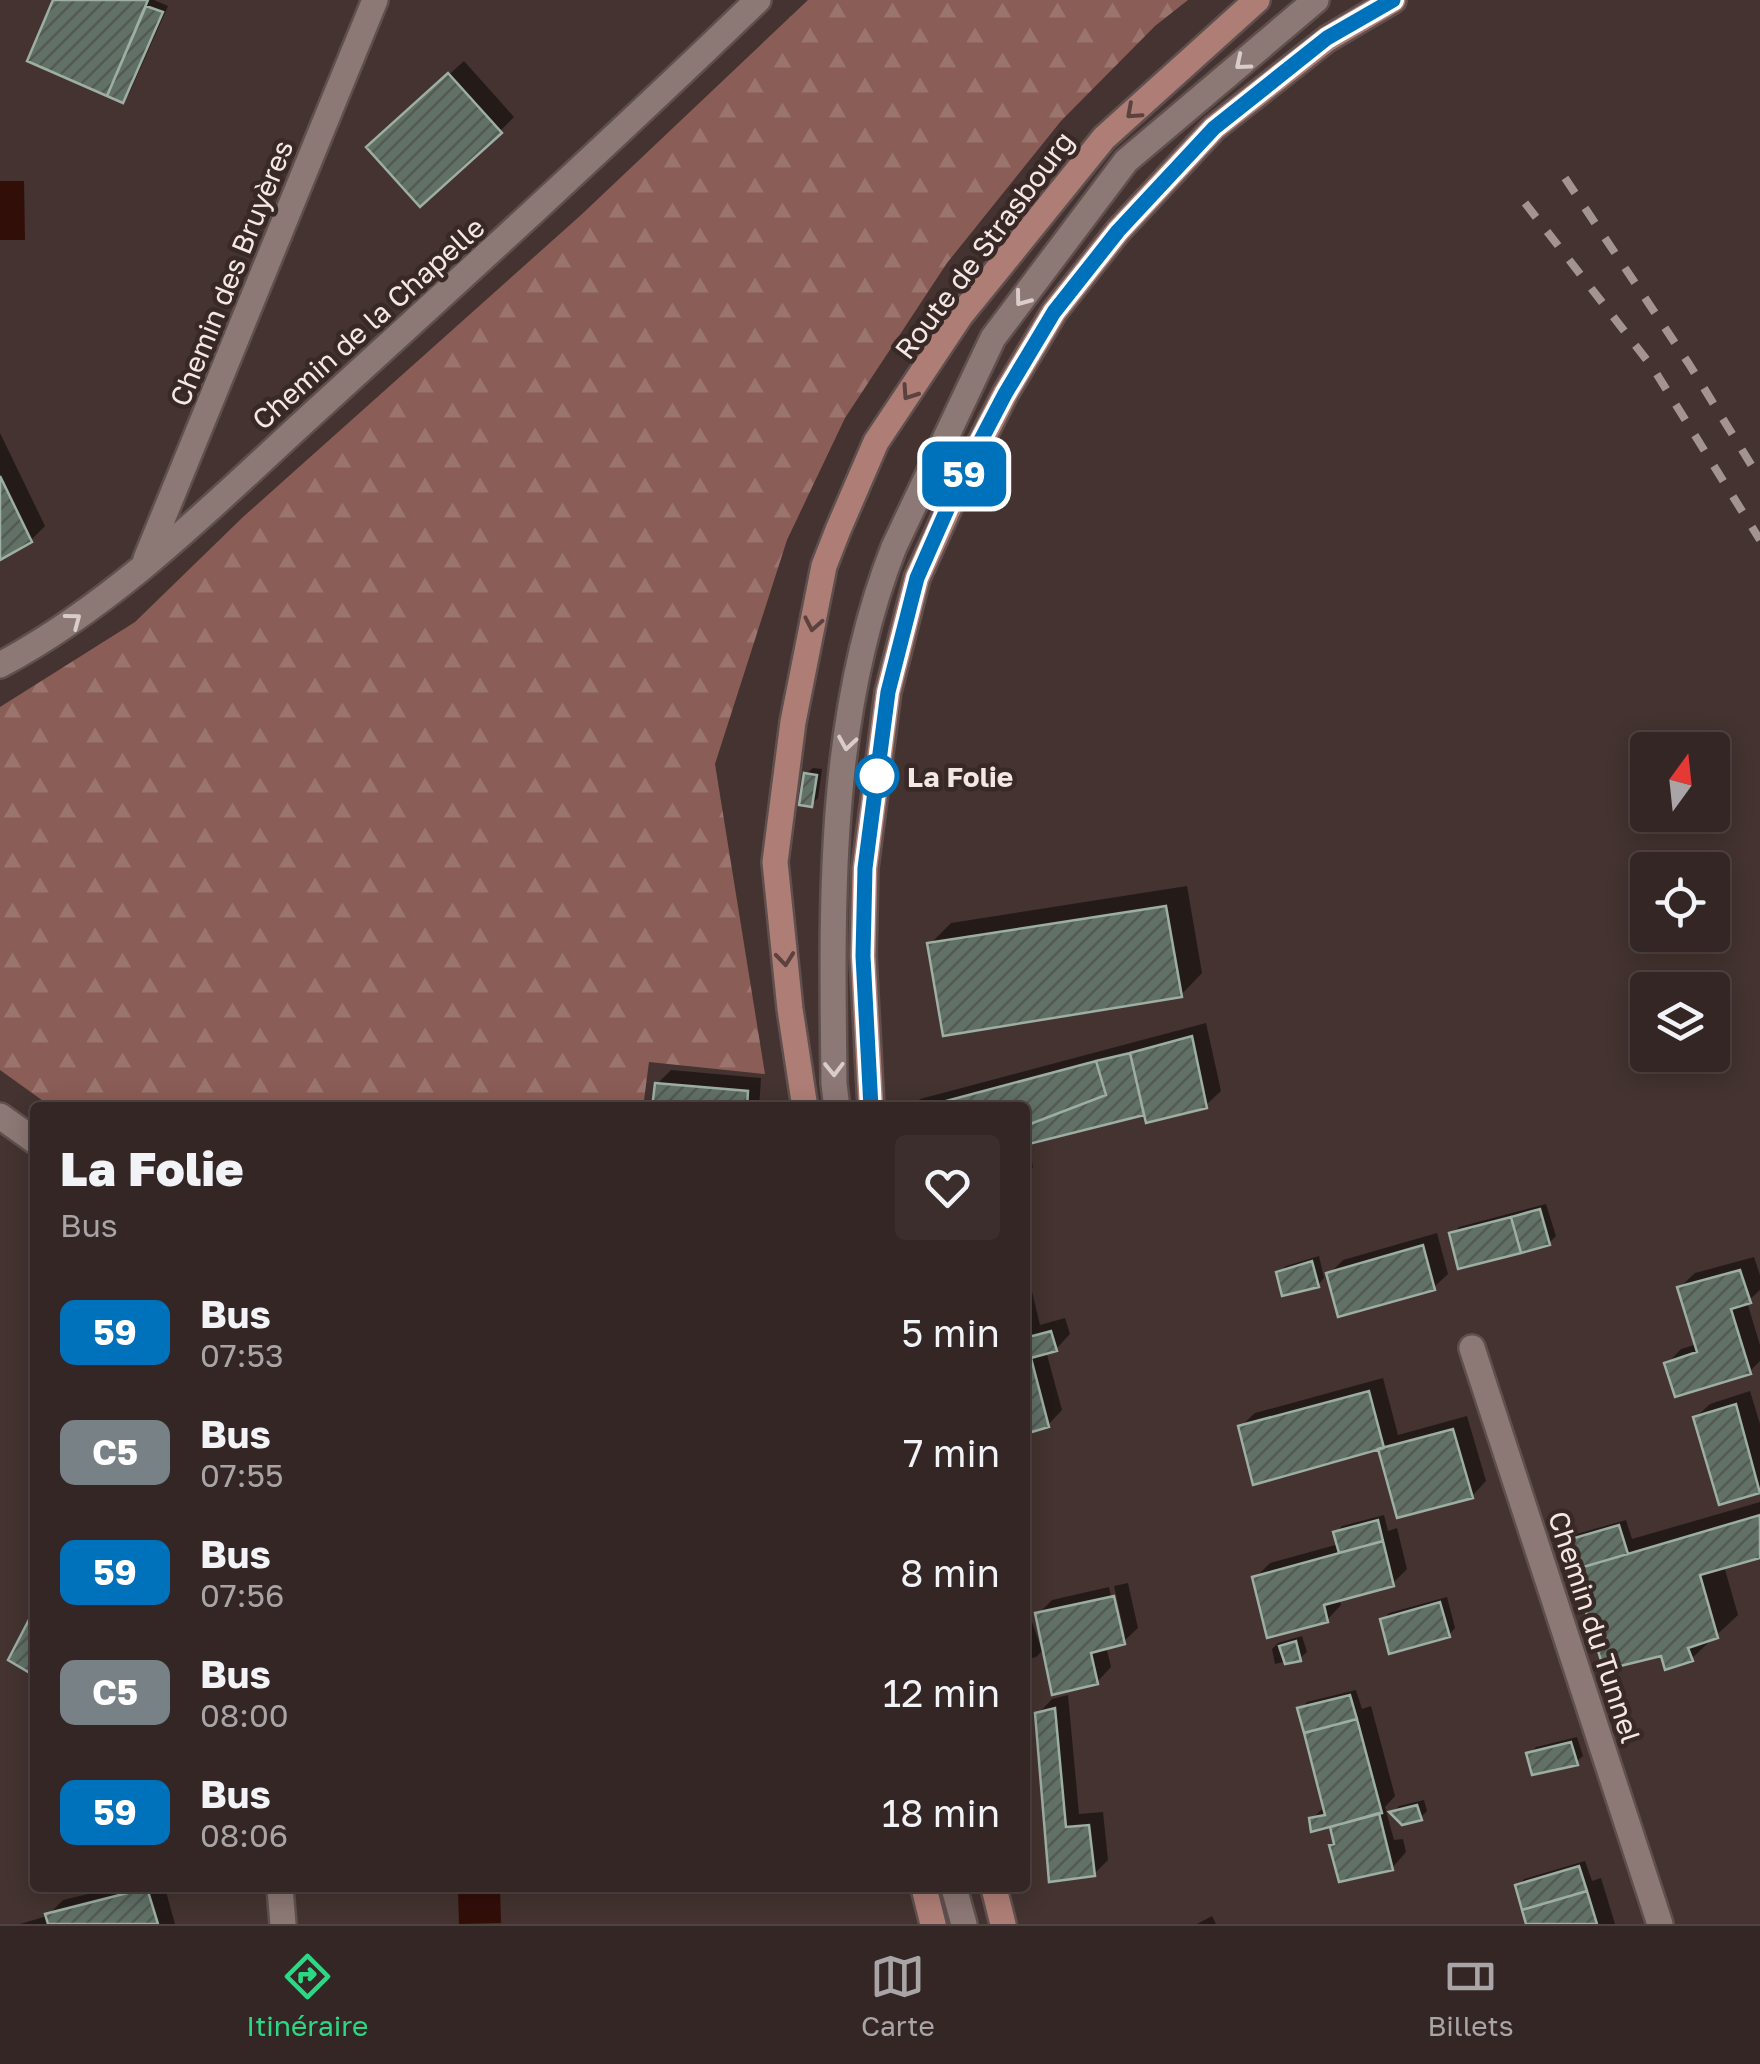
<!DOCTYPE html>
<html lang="fr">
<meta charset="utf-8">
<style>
body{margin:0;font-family:"Golos Text",sans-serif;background:#3b2e2c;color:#f1f3f6;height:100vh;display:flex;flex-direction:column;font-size:38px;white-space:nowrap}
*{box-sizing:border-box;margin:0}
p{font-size:32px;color:#a9a5a6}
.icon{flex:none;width:55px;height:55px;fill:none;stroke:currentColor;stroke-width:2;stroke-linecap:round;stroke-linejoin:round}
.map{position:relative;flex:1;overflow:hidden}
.side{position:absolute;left:30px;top:1102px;width:1000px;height:790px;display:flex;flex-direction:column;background:#332624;border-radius:10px;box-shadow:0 5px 25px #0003,0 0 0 2px #4e4341}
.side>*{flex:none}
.badge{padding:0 20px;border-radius:15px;font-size:35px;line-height:65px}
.needle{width:65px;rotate:15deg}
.tools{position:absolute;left:1630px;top:732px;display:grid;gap:20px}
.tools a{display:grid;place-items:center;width:100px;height:100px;border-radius:10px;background:#332624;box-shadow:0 5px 25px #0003,0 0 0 2px #4e4341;font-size:50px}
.map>.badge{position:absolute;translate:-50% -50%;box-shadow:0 0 0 5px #fff}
.round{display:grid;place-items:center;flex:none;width:105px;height:105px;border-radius:10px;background:#3b2e2c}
.summary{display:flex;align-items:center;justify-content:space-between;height:170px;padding:0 30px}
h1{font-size:48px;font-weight:800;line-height:75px}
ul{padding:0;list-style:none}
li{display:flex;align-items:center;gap:30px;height:120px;padding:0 30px}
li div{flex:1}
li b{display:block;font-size:38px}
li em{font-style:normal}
li .badge{min-width:110px;font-weight:700;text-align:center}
.tab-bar{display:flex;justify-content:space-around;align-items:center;height:140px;border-top:2px solid #4e4341;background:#332624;font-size:28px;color:#a9a5a6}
.tab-bar a{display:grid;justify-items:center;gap:5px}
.tab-bar .selected{color:#2cd884}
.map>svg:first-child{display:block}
.forest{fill:url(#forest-firs)}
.water{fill:#320e09}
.shadow{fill:#0007}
.building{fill:url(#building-hatch);stroke:#9daea2;stroke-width:2.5}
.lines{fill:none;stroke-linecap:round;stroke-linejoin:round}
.lane-casing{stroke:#5f504e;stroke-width:30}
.street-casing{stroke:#5f504e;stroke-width:30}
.secondary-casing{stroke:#5f504e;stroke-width:30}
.lane{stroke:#8c7874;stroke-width:25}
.street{stroke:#8c7874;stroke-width:25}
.secondary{stroke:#ae7e76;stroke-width:25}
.rail{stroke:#a39492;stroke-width:8;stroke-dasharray:18 18;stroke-linecap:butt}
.oneway{stroke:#daccca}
.oneway2{stroke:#5c423e}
.line-casing{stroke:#fff;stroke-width:22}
.line{stroke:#0072bc;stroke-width:15}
.stop-dot{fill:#fff;stroke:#0072bc;stroke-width:5}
.labels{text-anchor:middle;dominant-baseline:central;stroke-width:9;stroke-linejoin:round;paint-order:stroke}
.street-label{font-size:28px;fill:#f4e8e6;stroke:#392926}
.stop-label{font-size:28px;font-weight:bold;fill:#f4e8e6;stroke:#392926;text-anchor:start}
</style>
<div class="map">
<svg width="1760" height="1924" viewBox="0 0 1760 1924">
<defs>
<pattern id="forest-firs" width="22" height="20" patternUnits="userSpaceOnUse" patternTransform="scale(2.5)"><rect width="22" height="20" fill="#8a5d56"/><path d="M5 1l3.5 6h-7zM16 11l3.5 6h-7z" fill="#9b746e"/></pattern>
<pattern id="building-hatch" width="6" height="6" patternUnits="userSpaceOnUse" patternTransform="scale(2.5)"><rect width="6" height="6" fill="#617166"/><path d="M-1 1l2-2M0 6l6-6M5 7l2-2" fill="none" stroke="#545954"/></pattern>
</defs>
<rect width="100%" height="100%" fill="#443330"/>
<path class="forest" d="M808,0H1188L1155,26L1061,121L947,263L845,418L787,540L715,764L765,1074L649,1062L643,1108H53L0,1070V707L135,622L243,517L581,215Z"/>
<path class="water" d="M0,181H24L25,240H0Z
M458,1888H500L501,1923L459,1924Z"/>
<path class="shadow" d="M56,0H154L168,6L129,94L123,100L30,60Z
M464,61L514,117L500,131L384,133Z
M0,433L45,526L31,540L0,557Z
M813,768L822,769L818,798L811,805L806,774Z
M1187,886L1202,973L1181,995L930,944L951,923Z
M1206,1023L1221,1091L1206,1105L1146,1111L1028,1141L1033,1167L1025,1175V1108H912L920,1099Z
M671,1070L761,1078L759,1108H655L657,1084Z
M1546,1204L1556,1236L1549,1243L1452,1234L1459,1227Z
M1437,1233L1448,1274L1433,1288L1329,1274L1343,1260Z
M1319,1256L1324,1278L1318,1285L1279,1272L1286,1266Z
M1754,1257L1760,1275V1290L1747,1302L1760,1345V1361L1749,1372L1667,1364L1681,1349L1697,1344L1680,1287L1695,1273Z
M1025,1275H1028L1040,1325L1065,1318L1070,1334L1056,1349L1046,1351L1062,1410L1048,1425L1025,1431Z
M1383,1378L1398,1435L1467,1416L1486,1481L1472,1496L1380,1446L1240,1427L1255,1413Z
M1750,1391L1760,1424V1490L1721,1502L1695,1418L1710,1404Z
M1760,1502V1555L1724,1566L1738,1615L1691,1659L1662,1653L1566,1541L1573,1535L1626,1520L1632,1539Z
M1384,1515L1388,1531L1397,1528L1407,1569L1393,1583L1339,1598L1341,1605L1327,1620L1255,1578L1270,1563L1339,1544L1336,1533L1342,1526Z
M1128,1583L1138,1628L1123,1642L1106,1646L1111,1667L1097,1682L1045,1648L1036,1657L1025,1660V1618L1030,1616L1041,1648L1045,1647L1038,1614L1052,1600L1109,1587L1120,1636H1125L1114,1586Z
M1447,1597L1455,1628L1449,1635L1383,1620L1389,1613Z
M1302,1636L1307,1652L1300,1658L1275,1664L1272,1649L1278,1643Z
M1356,1690L1362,1709L1371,1706L1395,1796L1385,1807L1394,1840L1403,1839L1406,1852L1392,1868L1331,1846L1336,1842L1339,1822L1312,1819L1325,1806L1300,1709L1307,1702Z
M1068,1695L1079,1814L1103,1812L1108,1860L1094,1874L1051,1879L1038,1714L1052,1699Z
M1577,1737L1583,1756L1576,1762L1529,1754L1536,1747Z
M1424,1800L1427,1811L1421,1817L1393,1812L1399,1806Z
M1585,1861L1592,1881L1601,1878L1615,1924H1529L1518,1886L1524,1879Z
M112,1888H165L175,1924H20L47,1916L63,1900Z
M1212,1916L1216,1924H1197Z"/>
<path class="building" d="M53,0H148L107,96L27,61Z
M146,6L163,12L123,103L107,96Z
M448,73L502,133L420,207L366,147Z
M0,476L32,542L0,560Z
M804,773L817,775L812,807L799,805Z
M1166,906L1182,997L943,1036L927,943Z
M1192,1036L1207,1108L1146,1123L1130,1053Z
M1130,1053L1144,1115L1025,1145V1126L1106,1095L1096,1061Z
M1096,1061L1106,1095L1025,1126V1108H920Z
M655,1083L748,1091L747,1108H652Z
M1540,1209L1550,1245L1521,1253L1511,1217Z
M1511,1217L1521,1253L1458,1269L1449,1233Z
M1423,1245L1435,1290L1338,1317L1326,1273Z
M1312,1261L1319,1287L1282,1296L1276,1272Z
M1740,1270L1751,1303L1731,1309L1751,1374L1675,1397L1664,1363L1697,1352L1677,1287Z
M1051,1331L1057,1351L1031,1358L1049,1427L1025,1434V1338Z
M1369,1391L1384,1448L1253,1485L1238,1426Z
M1736,1404L1760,1493L1719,1505L1693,1417Z
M1453,1429L1473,1498L1397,1518L1378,1449Z
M1760,1515V1558L1700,1575L1718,1638L1688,1648L1693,1661L1665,1670L1661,1656L1604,1670L1573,1570Z
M1378,1520L1383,1541L1339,1553L1333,1532Z
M1619,1525L1628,1554L1573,1570L1564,1541Z
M1383,1541L1394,1586L1324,1605L1328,1622L1267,1638L1252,1577Z
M1114,1596L1125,1644L1091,1653L1098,1684L1052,1695L1035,1613Z
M1440,1602L1450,1637L1389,1654L1380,1619Z
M35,1608V1676L8,1660Z
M1296,1641L1301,1661L1285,1664L1279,1646Z
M1350,1695L1357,1719L1304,1733L1297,1708Z
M1055,1708L1066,1827L1089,1825L1095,1876L1049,1882L1035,1713Z
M1357,1719L1382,1813L1311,1832L1309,1818L1325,1815L1304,1733Z
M1571,1742L1578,1765L1532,1775L1526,1753Z
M1417,1805L1422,1820L1402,1825L1389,1812Z
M1379,1813L1393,1870L1339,1882L1329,1845L1334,1844L1330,1827Z
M1579,1866L1587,1891L1522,1910L1515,1885Z
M147,1888L158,1924H48L45,1914Z
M1587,1891L1597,1924H1526L1522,1910Z"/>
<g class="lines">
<defs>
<path id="lane" d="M837,1108L834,1084C832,904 827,717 894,547L993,338L1126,161L1316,0
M954,1888L964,1924"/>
<path id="street" d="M146,559L375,0
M0,665C120,601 218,500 318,409C466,274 614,139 758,0
M0,1116L35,1141
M1472,1348L1660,1924
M280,1888L283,1924"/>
<path id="secondary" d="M805,1108L790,1009L775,862L793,722L824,566L838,530L876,442L960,316L1104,138L1257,0
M871,1108L863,956L865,868L888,692L917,578L961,481L1005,394L1054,312L1118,231L1214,128L1327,39L1393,0
M924,1888L933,1924
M994,1888L1003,1924"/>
</defs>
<use href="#lane" class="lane-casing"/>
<use href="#street" class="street-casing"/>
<use href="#secondary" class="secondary-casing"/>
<use href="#lane" class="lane"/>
<use href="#street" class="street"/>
<use href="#secondary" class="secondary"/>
<path class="rail" d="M1565,178L1689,364L1760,479
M1525,203L1653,368L1760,540"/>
</g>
<defs><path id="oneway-chevron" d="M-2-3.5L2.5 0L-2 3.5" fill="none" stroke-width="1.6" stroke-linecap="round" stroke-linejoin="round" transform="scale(2.5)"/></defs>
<g class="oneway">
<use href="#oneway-chevron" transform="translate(1242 63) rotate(140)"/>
<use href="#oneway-chevron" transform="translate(1022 299) rotate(127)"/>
<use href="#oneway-chevron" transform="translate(74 620) rotate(-37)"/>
<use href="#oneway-chevron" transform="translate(847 743) rotate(99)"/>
<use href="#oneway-chevron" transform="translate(834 1069) rotate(89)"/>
</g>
<g class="oneway2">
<use href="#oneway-chevron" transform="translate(1133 112) rotate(138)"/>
<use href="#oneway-chevron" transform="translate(909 393) rotate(124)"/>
<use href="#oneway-chevron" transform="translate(813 624) rotate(101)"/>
<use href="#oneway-chevron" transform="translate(785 959) rotate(84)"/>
</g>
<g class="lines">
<defs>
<path id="line" d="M871,1108L863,956L865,868L888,692L917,578L960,480L1005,394L1054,312L1118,231L1214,128L1327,38L1393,0"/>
</defs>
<use href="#line" class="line-casing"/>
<use href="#line" class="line"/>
</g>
<circle class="stop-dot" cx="877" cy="776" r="20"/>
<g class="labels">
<g class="street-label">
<text transform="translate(984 245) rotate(-53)">Route de Strasbourg</text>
<text transform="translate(231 273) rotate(-68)">Chemin des Bruyères</text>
<text transform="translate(368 323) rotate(-42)">Chemin de la Chapelle</text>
<text transform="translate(1595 1627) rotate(72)">Chemin du Tunnel</text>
</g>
<g class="stop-label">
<text x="907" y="776">La Folie</text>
</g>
</g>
</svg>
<div class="tools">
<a><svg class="needle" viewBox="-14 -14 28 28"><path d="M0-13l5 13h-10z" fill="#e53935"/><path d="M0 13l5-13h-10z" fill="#a9a5a6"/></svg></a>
<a><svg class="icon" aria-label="locate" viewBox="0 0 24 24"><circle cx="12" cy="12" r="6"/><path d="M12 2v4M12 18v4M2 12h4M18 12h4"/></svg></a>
<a><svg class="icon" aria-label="layers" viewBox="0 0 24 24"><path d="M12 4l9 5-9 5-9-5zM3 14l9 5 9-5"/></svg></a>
</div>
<b class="badge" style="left:964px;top:474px;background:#0072bc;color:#fff">59</b>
<section class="side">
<div class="summary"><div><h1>La Folie</h1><p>Bus</p></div><a class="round"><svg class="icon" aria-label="heart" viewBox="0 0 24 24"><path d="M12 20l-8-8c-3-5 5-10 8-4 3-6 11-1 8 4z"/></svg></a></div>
<ul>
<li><span class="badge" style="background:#0072bc;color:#fff">59</span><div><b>Bus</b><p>07:53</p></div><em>5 min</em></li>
<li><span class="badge" style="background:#778186;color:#fff">C5</span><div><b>Bus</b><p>07:55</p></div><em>7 min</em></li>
<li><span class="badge" style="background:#0072bc;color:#fff">59</span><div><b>Bus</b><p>07:56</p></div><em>8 min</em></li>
<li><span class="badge" style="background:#778186;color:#fff">C5</span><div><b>Bus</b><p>08:00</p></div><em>12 min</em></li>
<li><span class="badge" style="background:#0072bc;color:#fff">59</span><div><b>Bus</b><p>08:06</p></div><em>18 min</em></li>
</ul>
</section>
</div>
<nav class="tab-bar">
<a class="selected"><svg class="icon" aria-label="directions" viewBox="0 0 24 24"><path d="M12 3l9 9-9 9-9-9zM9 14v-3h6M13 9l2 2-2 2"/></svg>Itinéraire</a>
<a><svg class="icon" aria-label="map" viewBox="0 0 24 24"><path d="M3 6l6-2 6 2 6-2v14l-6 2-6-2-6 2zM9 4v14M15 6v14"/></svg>Carte</a>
<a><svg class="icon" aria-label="tickets" viewBox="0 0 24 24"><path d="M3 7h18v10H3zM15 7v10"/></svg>Billets</a>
</nav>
